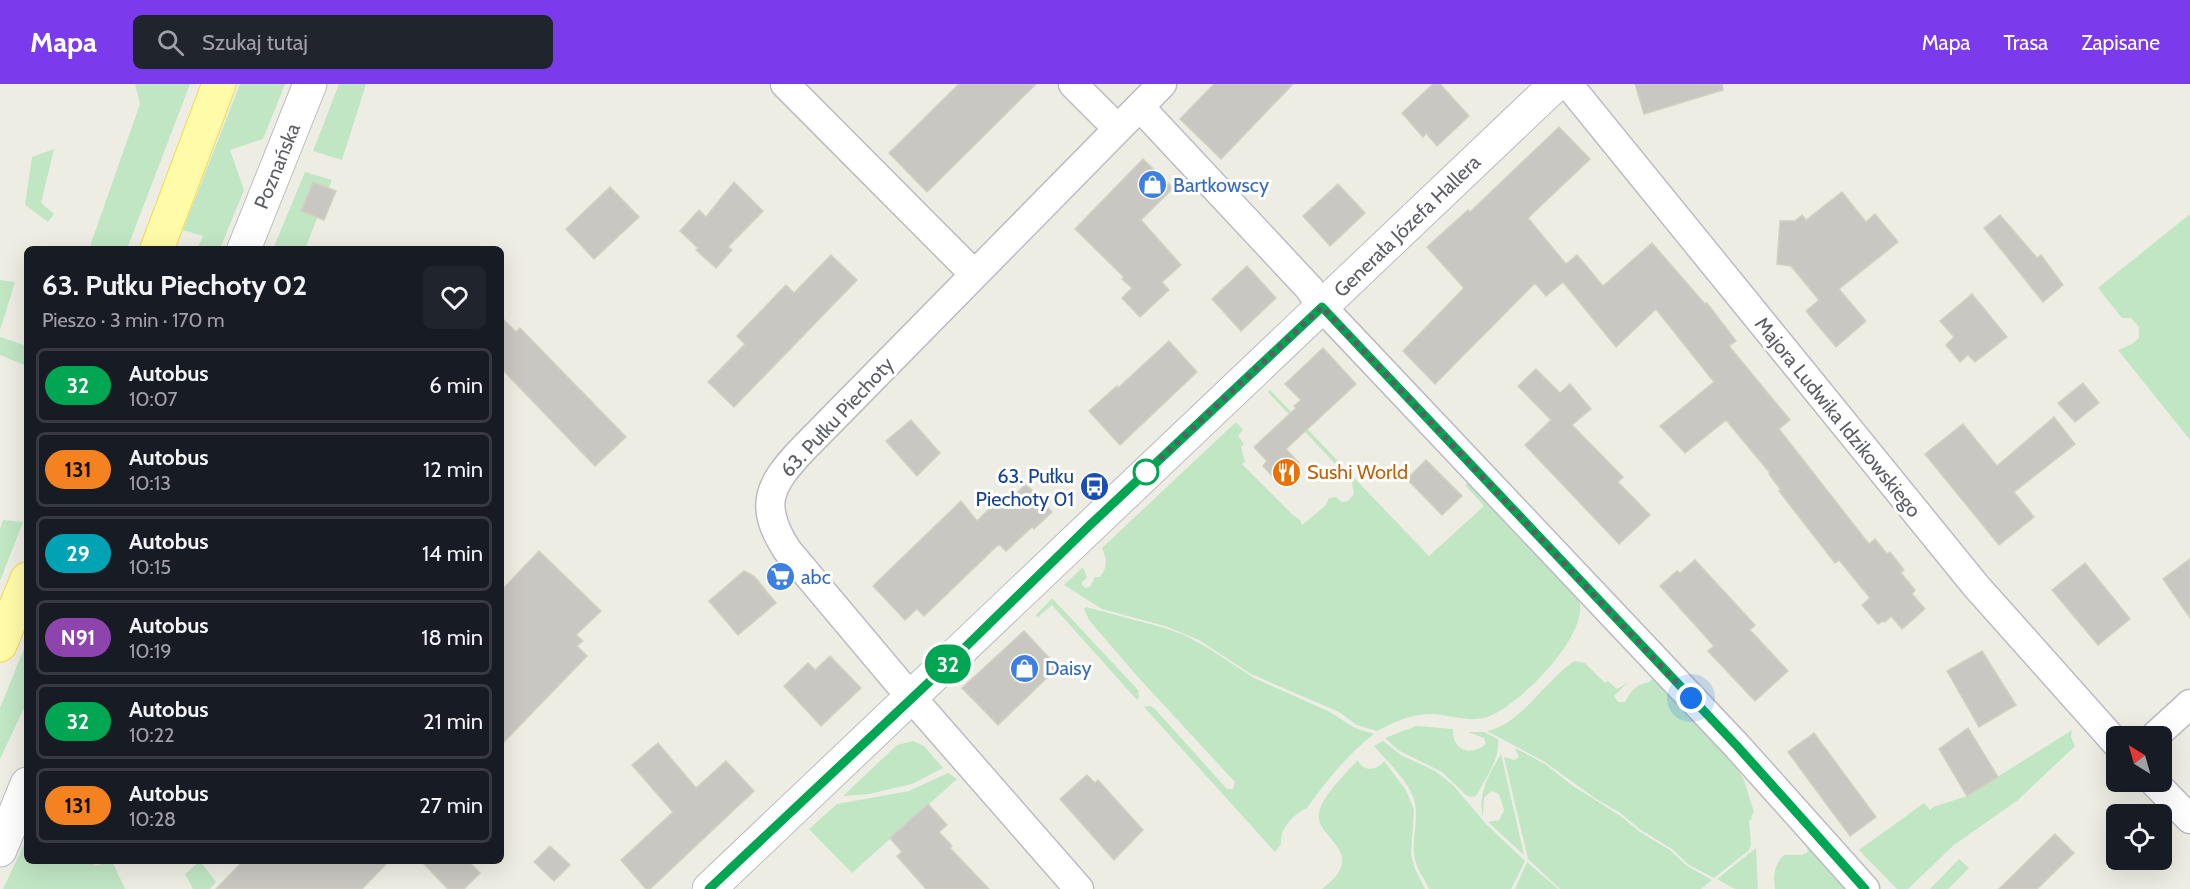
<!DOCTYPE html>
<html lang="pl">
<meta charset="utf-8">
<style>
body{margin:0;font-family:Cabin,sans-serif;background:#20242c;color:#f1f3f6;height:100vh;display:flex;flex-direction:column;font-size:22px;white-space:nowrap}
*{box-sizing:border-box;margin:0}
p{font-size:20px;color:#9ea1a6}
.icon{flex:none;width:33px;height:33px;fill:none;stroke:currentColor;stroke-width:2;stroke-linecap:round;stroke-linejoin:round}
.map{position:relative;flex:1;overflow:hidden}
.panel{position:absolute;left:24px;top:162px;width:480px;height:618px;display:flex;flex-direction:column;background:#171b24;border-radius:9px;box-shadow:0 6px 24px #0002}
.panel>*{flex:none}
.badge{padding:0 12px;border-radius:20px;font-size:21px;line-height:39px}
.needle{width:39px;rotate:323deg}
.controls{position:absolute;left:2106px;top:642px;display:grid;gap:12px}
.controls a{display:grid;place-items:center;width:66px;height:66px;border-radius:9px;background:#171b24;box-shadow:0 6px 24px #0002;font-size:30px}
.you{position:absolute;width:30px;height:30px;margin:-15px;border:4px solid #fff;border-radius:50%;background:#1a73e8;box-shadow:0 0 0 9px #1a73e833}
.map>.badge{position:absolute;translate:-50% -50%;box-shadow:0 0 0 3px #fff}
.round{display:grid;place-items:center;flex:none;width:63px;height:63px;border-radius:9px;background:#20242c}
.summary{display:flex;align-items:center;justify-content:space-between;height:102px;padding:0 18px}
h1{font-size:28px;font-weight:800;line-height:45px}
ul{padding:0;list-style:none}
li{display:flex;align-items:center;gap:18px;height:75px;margin:0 12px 9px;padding:0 6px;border:3px solid #363941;border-radius:9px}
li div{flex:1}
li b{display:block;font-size:22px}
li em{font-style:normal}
li .badge{min-width:66px;font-weight:700;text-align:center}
header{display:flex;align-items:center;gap:36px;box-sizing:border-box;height:84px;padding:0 30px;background:#7c3aed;color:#fff}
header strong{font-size:28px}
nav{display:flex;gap:33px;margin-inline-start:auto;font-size:21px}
.search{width:420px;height:54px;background:#20242c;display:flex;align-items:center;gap:15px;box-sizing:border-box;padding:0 21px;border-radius:9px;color:#9ea1a6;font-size:22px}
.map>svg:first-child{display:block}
.green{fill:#c0e6c4}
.building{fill:#c9c7c1;stroke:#d3d0c2;stroke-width:1.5}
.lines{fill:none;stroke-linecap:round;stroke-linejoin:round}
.street-casing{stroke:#bbbcc2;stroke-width:31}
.secondary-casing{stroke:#b9bbc2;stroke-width:35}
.primary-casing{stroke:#f2d958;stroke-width:35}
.street{stroke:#fff;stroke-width:28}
.secondary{stroke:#fff;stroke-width:33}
.primary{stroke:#fffba8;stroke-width:33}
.line-casing{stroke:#fff;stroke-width:14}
.line{stroke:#00a651;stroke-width:9}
.walk{stroke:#5b5e64;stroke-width:6;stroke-dasharray:0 10.8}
.stop-dot{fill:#fff;stroke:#00a651;stroke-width:3}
.labels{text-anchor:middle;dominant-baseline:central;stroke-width:6;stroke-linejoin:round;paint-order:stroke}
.street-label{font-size:20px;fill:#5b5e64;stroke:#fff}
.shop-label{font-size:20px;fill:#366cbe;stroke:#fff;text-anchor:start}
.food-label{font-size:20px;fill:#c56008;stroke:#fff;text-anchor:start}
.transit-label{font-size:20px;fill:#164399;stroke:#fff;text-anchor:end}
</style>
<header>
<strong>Mapa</strong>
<div class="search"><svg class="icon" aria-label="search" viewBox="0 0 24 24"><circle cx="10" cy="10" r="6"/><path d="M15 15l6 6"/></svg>Szukaj tutaj</div>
<nav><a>Mapa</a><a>Trasa</a><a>Zapisane</a></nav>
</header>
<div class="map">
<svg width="2190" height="805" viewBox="0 0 2190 805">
<rect width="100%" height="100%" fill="#eeede3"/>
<path class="green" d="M135,0H190L127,165H89L140,20Z
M240,0H285L263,55L230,66L244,106L220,165H197L203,152L183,146Z
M339,0H366L342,76L313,67Z
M54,65L41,119L54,130L48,138L25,121L32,73Z
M305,88L332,96L305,165H273Z
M2190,130V356L2118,266L2132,260L2139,254V243L2131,234H2122L2098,204Z
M0,196L15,198L0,246Z
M0,253L27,262V282L0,271Z
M1270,306L1429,472L1484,422L1465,401L1469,399L1578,513C1594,548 1518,623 1487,633C1469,639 1451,631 1433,630C1412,629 1394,638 1377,647L1357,641L1339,628L1251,590L1199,556L1165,542L1102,525L1064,501L1083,483L1087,494L1082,498V501L1085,504L1090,503L1095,493H1100C1108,483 1107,475 1102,464L1236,338L1243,346L1238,352L1244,360L1241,363L1245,378L1242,380L1293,431L1300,436L1302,441L1325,422L1329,414L1336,413L1342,418L1348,417L1354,410L1352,398L1268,308Z
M3,436L23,438L0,497V445Z
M1052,514L1138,606L1139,613L1137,616L1052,521L1038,533L1036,531Z
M1086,523L1165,544L1184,551L1208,564L1254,594L1328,627L1355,644L1374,650C1347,671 1327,696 1307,724C1293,730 1279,746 1281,760L1275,768L1144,623L1150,622L1154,624L1227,705H1233L1235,698L1137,592L1089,536L1084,525Z
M27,557V618L0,675V624Z
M1574,577L1585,579L1605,599L1608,597L1617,605L1627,599L1614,612L1618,618H1625C1631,607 1636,600 1649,598L1653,594L1722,665L1736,683L1744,696L1754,728L1751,732L1752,736L1750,735L1749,737L1751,760L1749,766L1714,794L1689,781L1672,765L1641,746L1619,728L1596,715L1545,678L1487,647C1521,640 1545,597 1574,577Z
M1416,642L1453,645C1452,667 1471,673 1486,660L1484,654L1468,648H1484L1498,655C1500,675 1486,694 1476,712L1471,713L1466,711L1442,688L1398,666L1385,654Z
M2072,646L2071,653L2075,662L2018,716L1954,761L1908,805H1897L1859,766L1924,719L1930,726L1933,723L1967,712Z
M913,657L924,662L943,684L912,700L869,710L843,712L897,661Z
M1383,657L1401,671L1435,687L1453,701L1486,740L1525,777L1511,805H1429C1425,795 1417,786 1415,775C1410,753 1422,732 1412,710C1404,693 1387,677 1374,662Z
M1515,664L1545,680L1573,702L1619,731L1640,748L1670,766L1687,782L1712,796L1701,805H1560L1528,775L1504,673L1515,676L1519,673Z
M1501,670L1524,771L1488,738L1499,736L1504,726L1499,710L1491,707L1484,714L1483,732C1477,711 1490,688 1501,670Z
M1358,676C1362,688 1377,687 1384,677L1406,706L1414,726L1411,771L1415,785L1425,805H1322C1326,801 1332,797 1336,792C1358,764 1315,752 1319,729C1322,712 1346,689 1358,676Z
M948,689L957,695L852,789L809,745L837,720L909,707Z
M27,754V777H93L94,782L112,777L125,805H3Z
M1803,756L1855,805H1775C1773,791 1774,781 1784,771H1802L1808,768L1807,763Z
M1756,764L1758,805H1735L1717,795Z
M1959,775L1969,784L1948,805H1930Z
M200,777L216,798L210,805H193L185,790Z
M1527,778L1558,805H1515Z"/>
<path class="building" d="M959,0H1036L927,108L889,69Z
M1214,0H1293L1221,75L1180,35Z
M1433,0H1440L1469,32L1437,62L1426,49L1423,53L1402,29Z
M1635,0H1722L1723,6L1644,30Z
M1559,43L1590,75L1528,134L1566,180L1577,171L1603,202L1652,159L1705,220L1707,219L1736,257L1729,262L1790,336L1779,345L1869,460L1875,455L1887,470L1890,468L1904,486L1901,489L1915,506L1912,510L1925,525L1902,545L1891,532L1885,538L1883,537L1878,540L1862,521L1870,514L1839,476L1835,479L1779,407L1781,406L1769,390L1770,389L1726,336L1685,369L1660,342L1714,298L1656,225L1616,263L1563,198L1546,212L1535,199L1435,300L1403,267L1464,204L1427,163L1468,126L1470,128Z
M1143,75L1173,104L1141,136L1181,181L1162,198L1169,206L1140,233L1122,214L1132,204L1122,195L1124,193L1075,145Z
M313,98L336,107L324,136L301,127Z
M734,98L763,127L728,163L732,166L716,184L696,166L698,164L680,147L699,126L706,133Z
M1338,100L1365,129L1330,162L1303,132Z
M610,103L639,133L594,175L566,145Z
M1842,108L1866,138L1875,130L1898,158L1839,205L1866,237L1836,263L1806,227L1819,216L1791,182L1777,180L1780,137H1795L1802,131L1806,136Z
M2000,131L2037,174L2041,171L2063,201L2043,218L1984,144Z
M831,171L857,196L734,323L708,298L745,260L737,252L786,201L794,209Z
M1247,182L1276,214L1241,247L1212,215Z
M1972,210L2007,253L1975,278L1968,271L1960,278L1946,261L1954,253L1940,237Z
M501,233L516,248L520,244L626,353L595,382L501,284Z
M1169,257L1197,288L1120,361L1089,327L1117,302L1118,304Z
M1323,264L1356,300L1286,365L1299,379L1278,398L1263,382L1267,377L1254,363L1296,324L1294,322L1301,316L1285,300Z
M1536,285L1560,309L1570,300L1591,325L1572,341L1623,393L1618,398L1650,431L1619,460L1525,361L1551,336L1518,302Z
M2083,299L2099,319L2075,338L2058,319Z
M2054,333L2075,360L2014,408L2034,433L1999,461L1925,370L1963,340L1997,382Z
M911,336L940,369L917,392L886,357Z
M1426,376L1462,412L1442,431L1407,395Z
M1026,400L1052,428L1034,445L1032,443L1006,467L999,460L924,532L917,525L905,536L873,502L961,417L977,437L1001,413L1006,419Z
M539,467L601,527L576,551L583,557L577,562L587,572L501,661V507Z
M2190,475V534L2163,495Z
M1695,476L1755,541L1750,546L1788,587L1755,617L1708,567L1714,562L1660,502L1677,487L1680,489Z
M2085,479L2130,535L2098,561L2052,506Z
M744,487L754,492L776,519L738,551L709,517Z
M1024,547L1058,583L998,641L962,604Z
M1982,567L2016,621L1979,643L1947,587Z
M830,572L861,604L821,642L784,602L808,579L815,586Z
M1968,644L1998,693L1967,712L1939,665Z
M1814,649L1876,733L1850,752L1788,668Z
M658,659L696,704L726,677L754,707L650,805H646L621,776L673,728L632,681Z
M1087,691L1095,699L1098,696L1143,746L1114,776L1060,715Z
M928,720L947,741L939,748L952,762L950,764L989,805H926L897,772L902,768L890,754Z
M2055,750L2074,769L2037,805H1999Z
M550,762L570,781L554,797L534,778Z
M243,777H389L362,805H216Z
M421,777H468L480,789L464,805H448Z"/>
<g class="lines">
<defs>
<path id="street" d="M785,0L974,190
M1073,0L1117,44
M1568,0L1976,502L2116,659
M1140,23L1309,204L1322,223L1737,662L1865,805
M2155,652L2190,620
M2154,698L2190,735
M1079,805L898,598L787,466C758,421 769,401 803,365L1162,0"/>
<path id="secondary" d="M244,165L310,0
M0,766L27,700
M709,805L1556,0"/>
<path id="primary" d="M157,165L219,0
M0,561L27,495"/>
</defs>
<use href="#street" class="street-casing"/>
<use href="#secondary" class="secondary-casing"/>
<use href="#primary" class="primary-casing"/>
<use href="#street" class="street"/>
<use href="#secondary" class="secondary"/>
<use href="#primary" class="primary"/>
</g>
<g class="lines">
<defs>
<path id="line" d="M709,805L944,584L1090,441L1322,223L1737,662L1865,805"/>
</defs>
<use href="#line" class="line-casing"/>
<use href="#line" class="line"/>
<path class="walk" d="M1146,388L1322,223L1691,614"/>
</g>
<defs>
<symbol id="shop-disc" viewBox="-11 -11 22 22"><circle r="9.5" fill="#3f7fe0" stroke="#fff"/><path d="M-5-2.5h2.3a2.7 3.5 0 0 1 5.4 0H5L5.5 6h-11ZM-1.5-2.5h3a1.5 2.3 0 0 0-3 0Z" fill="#fff"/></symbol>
<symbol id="restaurant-disc" viewBox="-11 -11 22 22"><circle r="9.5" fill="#e8710a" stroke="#fff"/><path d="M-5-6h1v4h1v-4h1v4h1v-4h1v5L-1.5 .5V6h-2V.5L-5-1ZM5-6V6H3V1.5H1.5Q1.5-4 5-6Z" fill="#fff"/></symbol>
<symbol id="bus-disc" viewBox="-11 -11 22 22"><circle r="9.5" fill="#1a4fb4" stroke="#fff"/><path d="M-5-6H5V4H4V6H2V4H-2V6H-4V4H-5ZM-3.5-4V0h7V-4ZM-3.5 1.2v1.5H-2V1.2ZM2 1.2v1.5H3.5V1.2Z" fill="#fff"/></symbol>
<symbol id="supermarket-disc" viewBox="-11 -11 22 22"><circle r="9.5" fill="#3f7fe0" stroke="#fff"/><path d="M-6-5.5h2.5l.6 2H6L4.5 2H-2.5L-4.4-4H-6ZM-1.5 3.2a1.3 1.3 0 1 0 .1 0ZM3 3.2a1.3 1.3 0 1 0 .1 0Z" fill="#fff"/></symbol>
</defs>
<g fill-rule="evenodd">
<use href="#shop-disc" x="1136" y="84" width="33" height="33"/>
<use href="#restaurant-disc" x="1270" y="372" width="33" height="33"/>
<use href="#bus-disc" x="1078" y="386" width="33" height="33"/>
<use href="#supermarket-disc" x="764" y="476" width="33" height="33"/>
<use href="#shop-disc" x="1008" y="568" width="33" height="33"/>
</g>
<circle class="stop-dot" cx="1146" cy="388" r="12"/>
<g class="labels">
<g class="street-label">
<text transform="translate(277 82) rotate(-68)">Poznańska</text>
<text transform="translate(1407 142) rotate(-44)">Generała Józefa Hallera</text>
<text transform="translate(837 333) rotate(-47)">63. Pułku Piechoty</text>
<text transform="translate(1838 333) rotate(51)">Majora Ludwika Idzikowskiego</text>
</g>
<g class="shop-label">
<text x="1173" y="101">Bartkowscy</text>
<text x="801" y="493">abc</text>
<text x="1045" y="584">Daisy</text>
</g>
<g class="food-label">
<text x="1307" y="388">Sushi World</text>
</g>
<g class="transit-label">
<text x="1074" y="392">63. Pułku<tspan x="1074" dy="23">Piechoty 01</tspan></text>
</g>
</g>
</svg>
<div class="controls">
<a><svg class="needle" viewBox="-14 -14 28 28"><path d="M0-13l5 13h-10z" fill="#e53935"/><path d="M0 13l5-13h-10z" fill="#9ea1a6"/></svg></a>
<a><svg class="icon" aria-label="locate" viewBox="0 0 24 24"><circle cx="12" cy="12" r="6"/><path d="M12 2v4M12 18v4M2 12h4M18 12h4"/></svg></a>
</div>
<div class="you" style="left:1691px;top:614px"></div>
<b class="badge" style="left:948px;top:580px;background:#00a651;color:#fff">32</b>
<section class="panel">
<div class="summary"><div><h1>63. Pułku Piechoty 02</h1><p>Pieszo · 3 min · 170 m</p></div><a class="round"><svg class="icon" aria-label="heart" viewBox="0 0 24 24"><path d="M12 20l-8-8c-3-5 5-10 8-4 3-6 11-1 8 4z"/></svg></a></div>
<ul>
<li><span class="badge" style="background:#00a651;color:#fff">32</span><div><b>Autobus</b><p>10:07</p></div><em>6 min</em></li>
<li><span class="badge" style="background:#f58220;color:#111">131</span><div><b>Autobus</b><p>10:13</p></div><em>12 min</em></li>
<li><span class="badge" style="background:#00a3b4;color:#fff">29</span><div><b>Autobus</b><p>10:15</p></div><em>14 min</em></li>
<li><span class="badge" style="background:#8e44ad;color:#fff">N91</span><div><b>Autobus</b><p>10:19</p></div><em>18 min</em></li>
<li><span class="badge" style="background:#00a651;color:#fff">32</span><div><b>Autobus</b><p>10:22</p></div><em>21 min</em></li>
<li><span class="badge" style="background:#f58220;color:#111">131</span><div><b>Autobus</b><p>10:28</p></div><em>27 min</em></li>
</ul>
</section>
</div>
